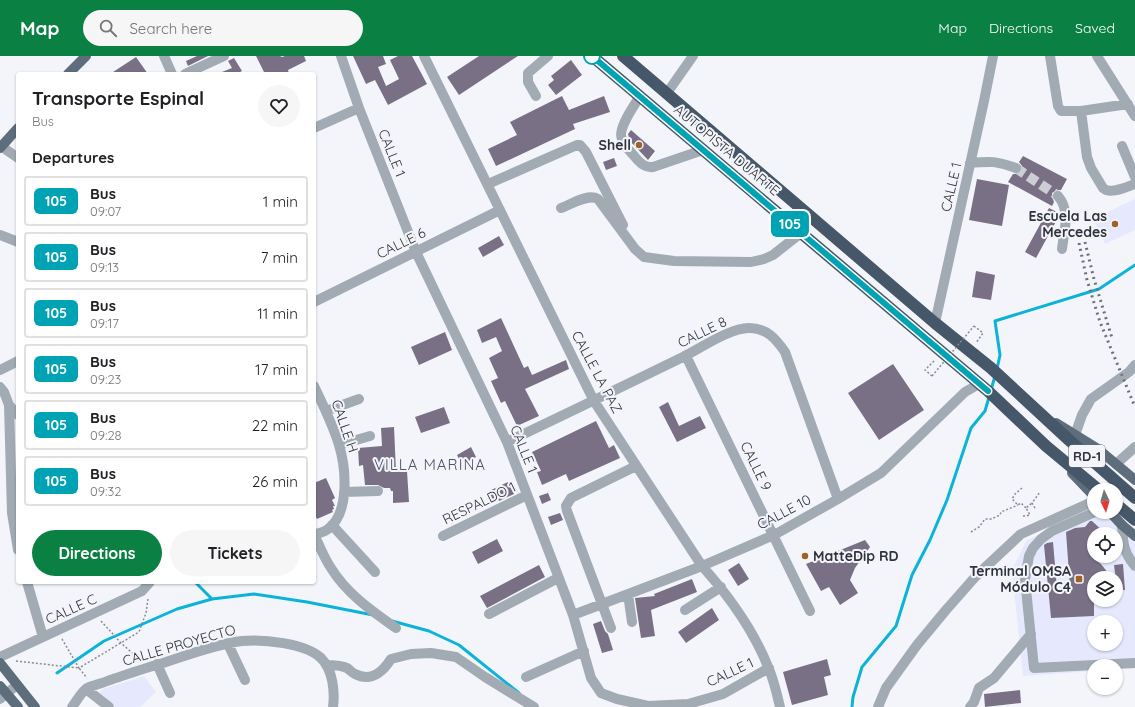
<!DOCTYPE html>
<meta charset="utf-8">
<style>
body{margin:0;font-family:Quicksand,sans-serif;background:#f6f6f6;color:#202124;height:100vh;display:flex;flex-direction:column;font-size:15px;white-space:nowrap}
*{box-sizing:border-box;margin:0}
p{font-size:13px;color:#757577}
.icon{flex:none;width:22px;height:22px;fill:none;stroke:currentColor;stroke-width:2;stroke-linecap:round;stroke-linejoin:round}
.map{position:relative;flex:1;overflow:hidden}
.drawer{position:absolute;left:16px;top:16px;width:300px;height:512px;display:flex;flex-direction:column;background:#fff;border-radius:4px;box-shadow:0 1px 3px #0004}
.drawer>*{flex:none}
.badge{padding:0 8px;border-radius:6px;font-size:14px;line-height:26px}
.needle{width:26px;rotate:175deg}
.fabs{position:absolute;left:1087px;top:427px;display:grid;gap:8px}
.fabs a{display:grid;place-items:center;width:36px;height:36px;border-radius:50%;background:#fff;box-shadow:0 1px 3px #0004;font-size:20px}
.map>.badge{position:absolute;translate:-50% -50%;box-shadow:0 0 0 2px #fff}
h2{padding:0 16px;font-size:15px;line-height:36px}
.round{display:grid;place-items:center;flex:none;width:42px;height:42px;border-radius:21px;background:#f6f6f6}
.headline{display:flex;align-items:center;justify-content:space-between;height:68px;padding:0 16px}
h1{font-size:19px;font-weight:800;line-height:30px}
.button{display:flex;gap:8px;margin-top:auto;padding:8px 16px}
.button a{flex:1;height:46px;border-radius:24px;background:#0b8043;color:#fff;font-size:16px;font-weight:800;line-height:46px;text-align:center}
.button a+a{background:#f6f6f6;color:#202124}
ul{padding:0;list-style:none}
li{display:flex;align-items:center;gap:12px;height:50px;margin:0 8px 6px;padding:0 8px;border:2px solid #e0e0e0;border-radius:4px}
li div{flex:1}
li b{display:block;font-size:15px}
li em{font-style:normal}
li .badge{min-width:44px;font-weight:700;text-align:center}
header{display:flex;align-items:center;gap:24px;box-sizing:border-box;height:56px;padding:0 20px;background:#0b8043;color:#fff}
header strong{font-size:19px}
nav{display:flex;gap:22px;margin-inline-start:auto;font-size:14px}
.search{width:280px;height:36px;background:#f6f6f6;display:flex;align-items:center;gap:10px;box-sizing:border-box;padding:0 14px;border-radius:22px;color:#757577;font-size:15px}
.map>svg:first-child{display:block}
.built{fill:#e6e9fe;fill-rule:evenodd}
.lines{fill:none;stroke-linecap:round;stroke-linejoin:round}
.stream{stroke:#0cb3d9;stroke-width:3}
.building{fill:#7a7086}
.minor-tunnel{stroke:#cdced5;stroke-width:10;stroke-dasharray:10 5;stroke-linecap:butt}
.path{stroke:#898b93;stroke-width:1.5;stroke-dasharray:2 2;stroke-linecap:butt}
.minor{stroke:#a2abb4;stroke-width:10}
.major{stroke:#5d6d7c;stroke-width:10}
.highway{stroke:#455768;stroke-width:12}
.rail{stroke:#6f7079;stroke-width:3;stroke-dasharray:2 4;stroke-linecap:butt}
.path-bridge{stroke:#898b93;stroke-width:1.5;stroke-dasharray:2 2;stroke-linecap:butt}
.line-casing{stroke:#fff;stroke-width:9}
.line{stroke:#00a3b4;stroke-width:6}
.stop-dot{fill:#fff;stroke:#00a3b4;stroke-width:2}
.poi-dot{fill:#9f6226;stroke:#f4f5fb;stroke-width:1.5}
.labels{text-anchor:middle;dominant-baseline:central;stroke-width:4;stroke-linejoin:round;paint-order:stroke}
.shield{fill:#f4f5fb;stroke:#6b6c75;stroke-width:1}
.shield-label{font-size:13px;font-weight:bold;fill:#30323c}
.poi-label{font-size:14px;font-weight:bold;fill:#30323c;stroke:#f4f5fb;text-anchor:end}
.street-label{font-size:14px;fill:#30323c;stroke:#f4f5fb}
.neighbourhood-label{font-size:15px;letter-spacing:1px;fill:#4f5269;stroke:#f4f5fb}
</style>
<header>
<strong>Map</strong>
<div class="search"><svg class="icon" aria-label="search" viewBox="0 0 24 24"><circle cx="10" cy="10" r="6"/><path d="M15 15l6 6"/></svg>Search here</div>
<nav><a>Map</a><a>Directions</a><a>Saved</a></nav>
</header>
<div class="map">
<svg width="1135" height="651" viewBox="0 0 1135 651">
<rect width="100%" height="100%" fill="#f4f5fb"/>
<path class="built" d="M1135,143V174L1105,188L1093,163Z
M1094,451V456H1101L1135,486V612L1116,613V610H1094V615L1023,620L1012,514L1026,485ZM1094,478H1116V500H1094ZM1094,522H1116V544H1094ZM1094,566H1116V588H1094Z
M144,620L156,636L140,651H116L99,637L103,633Z"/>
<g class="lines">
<path class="stream" d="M997,313L1000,299L995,265L1099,233L1135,209
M991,334L995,320
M195,526L212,543
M392,565L429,575L459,589L519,637
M57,617L104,585L177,553L212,543L254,538L307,546L373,559
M852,651L853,641L862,611L896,570L912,519L930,484L947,444L971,372L985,355L989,341"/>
</g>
<path class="building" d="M197,0H208L188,10L186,5Z
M256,0H280L282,1L285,0H304L306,5L288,14L289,18H265Z
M353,0H383L386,8L378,11L386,30L399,23L390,4L398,0H412L427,28L388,49L375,24L366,28Z
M479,0H518L459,39L447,21Z
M136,1L148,18H110Z
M234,2L242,15L236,18H217L232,12L228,5Z
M571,4L582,19L556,39L548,29L554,24L551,20Z
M562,40L569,54L604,40L610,56L573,68L575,73L496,110L488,93L517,79L510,66Z
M631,74L655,95L648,104L630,85L628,78Z
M1023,100L1067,123L1061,134H1057L1052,137V141L1054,146L1052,150L1008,126L1013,118H1018L1022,114V110L1019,106Z
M614,102L617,110L606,114L603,106Z
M977,123L1009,129L1002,170L969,164Z
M1049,152L1059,157V160L1036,202L1025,196Z
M499,180L504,189L483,201L478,192Z
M976,215L995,219L991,244L972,241Z
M501,262L524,312L528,310L532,319L566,304L569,313L525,333L539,360L517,370L505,345L501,347L491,325L498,322L489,302L502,295L496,281L482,287L477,274Z
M445,276L452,294L419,309L411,291Z
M893,308L924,354L879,384L848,337Z
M668,346L679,370L700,360L706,372L677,386L659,351Z
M444,351L450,367L421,377L415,361Z
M596,365L609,392L614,389L620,402L569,425L566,418L542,429L537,416L541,415L532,396Z
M394,371L396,416L407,415L409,446L393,447V435H391L390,432H384L378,429H365L363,409L359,410L358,392L382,390L381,372Z
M471,391L476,401L462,409L457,399Z
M326,422L335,442L332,444L335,450H333L334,453L332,454L333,456L317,463L316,461L314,462V427Z
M508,426L514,438L499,445V444L492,447L487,436Z
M548,437L551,444L542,448L539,440Z
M560,457L563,464L551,469L548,461Z
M1090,465H1092L1106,478H1094V503L1101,508L1112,522H1094V560L1051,562L1044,489L1047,487L1053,486L1057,533L1070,532L1066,476L1075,472L1085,471Z
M497,483L503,495L478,508L472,496Z
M865,484L870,491L855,512L850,524L858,537L840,549L829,531L821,535L806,508Z
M739,507L749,523L738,530L728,514Z
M1123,508L1125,534H1117L1114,509Z
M539,509L545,521L487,552L480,540Z
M692,523L697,536L651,554L655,580L641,582L635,542L655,540L654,538Z
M712,552L719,564L686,587L678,576Z
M601,565L605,575L608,578L613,594L602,597L593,568Z
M827,603L831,619L824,621L828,639L792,649L783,616Z
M1020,634L1021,647L985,651L984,638Z"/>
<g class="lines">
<path class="minor-tunnel" d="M1016,112L1058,140"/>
<path class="path" d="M974,270L983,277L976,287
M932,320L925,314L935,304
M1022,432L1015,438L1012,443L1018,449L1021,447L1026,452
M1035,452L1032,447L1040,436
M1023,460L1030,459L1026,452L1032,447
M971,476L979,471L985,463H991L1000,459L1001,456L1018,449
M101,565L121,587L139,603
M62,583L79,612L139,576L146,557L148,543
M16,605L79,612L87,622"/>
<path class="minor" d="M164,0L172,18
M341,0L359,52L416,196L507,386L573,559L591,622L601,637L617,643L648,650L688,648L723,638L769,612
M424,0L594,345L702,510C729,540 754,575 769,613C774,625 777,638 780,651
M1050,0L1058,50L1061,55H1081L1128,48
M1097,0L1135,60
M185,18L224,0
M667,37L693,0
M536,40L528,26V17L548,0
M640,40C634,50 617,73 622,83C624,90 631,96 635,101C640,107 645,112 653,111L703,94
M1081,55L1087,101L1091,112L1103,132C1110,139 1126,131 1135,128
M314,72L359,52
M1,90L18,102
M1122,90L1135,121
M970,107C991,105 996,105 1016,112
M488,128L577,89H580L586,96L623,169
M1058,140C1071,155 1064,175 1062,193
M561,152C570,149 588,137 598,143L635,193L644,201L674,205L751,206L764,203L773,199L801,177
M0,179L18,186
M314,246L500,154
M935,267L984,45L993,0
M686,300L810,555
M0,314L18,305
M314,330C323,349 333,369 339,389C346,412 350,457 328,473C325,476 318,477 314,479
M0,331L4,336L9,349L18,359
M9,349L12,457L18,494
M326,355L359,343
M1075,379L1082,359L1091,343L1129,316L1135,309
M507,386C566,358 624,330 683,301C701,292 730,272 749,272C767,272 776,283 785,296L838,443
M339,389L370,380
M1116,408L1135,391
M344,436L378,435
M1095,456L1052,475L1041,483L1033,492L1029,500L1025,523L1034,612L1135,607
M332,469L375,516
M1122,469C1123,486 1123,496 1135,510
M314,479C320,490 324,502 331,512C346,537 372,555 396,572
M443,480L527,439
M27,526L43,581
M628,538L632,566
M685,554L721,531
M489,558L558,522
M573,559L702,510L774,479L838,443L881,417L965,336L979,328
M611,572L567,455L566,450L571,442L636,410
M228,588L245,624
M0,601L142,535L150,526
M157,608L170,637
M326,609C333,609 341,609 347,612C350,614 352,617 355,618C371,626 382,617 391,603L411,598L431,597L456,601L485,621L534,651
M526,621L584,595
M86,633L109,651
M0,643L17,629
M72,651C76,646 82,635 87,632C94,629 103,627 110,624C128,618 145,612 163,607C188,599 216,588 242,585C263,583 305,587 321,602C333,614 335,636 333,651
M878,651L886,632L917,589L946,554L976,520L1021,478L1094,445
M970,651L974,646L979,632L994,622L1031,578"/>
<path class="major" d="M68,18L86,0
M0,92L18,72
M1056,367L1098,393L1135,424
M1072,417L1094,440
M1110,456L1122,469L1135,480
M0,607L35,651
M0,630L18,651"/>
<path class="highway" d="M592,0L988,335L1046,390L1099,434
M623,0L935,267L991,312L1069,384L1135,442
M1116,448L1135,464"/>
<path class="rail" d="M1085,186L1094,223L1112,282
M1079,187L1087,224L1100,266L1135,351"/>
<path class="path-bridge" d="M932,320L974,270"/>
</g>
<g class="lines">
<defs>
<path id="line" d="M592,0L988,335"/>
</defs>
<use href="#line" class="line-casing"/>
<use href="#line" class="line"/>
</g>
<circle class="stop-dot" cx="592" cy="0" r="8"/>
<g class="poi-dot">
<circle cx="639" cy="89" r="4"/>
<circle cx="1115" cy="168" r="4"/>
<circle cx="805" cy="500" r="4"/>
<rect x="1075" y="519" width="8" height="8" rx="2"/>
</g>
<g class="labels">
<rect class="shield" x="1069" y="389" width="36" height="22" rx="3"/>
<g class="shield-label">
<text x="1087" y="400">RD-1</text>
</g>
<g class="poi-label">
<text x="631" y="89">Shell</text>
<text x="1107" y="160">Escuela Las<tspan x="1107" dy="16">Mercedes</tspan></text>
<text x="813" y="500" text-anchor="start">MatteDip RD</text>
<text x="1071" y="515">Terminal OMSA<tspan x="1071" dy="16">Módulo C4</tspan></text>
</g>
<g class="street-label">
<text transform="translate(727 94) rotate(40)">AUTOPISTA DUARTE</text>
<text transform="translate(392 97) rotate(68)">CALLE 1</text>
<text transform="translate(951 131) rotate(-77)">CALLE 1</text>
<text transform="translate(401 187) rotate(-26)">CALLE 6</text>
<text transform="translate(702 276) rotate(-26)">CALLE 8</text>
<text transform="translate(597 316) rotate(62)">CALLE LA PAZ</text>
<text transform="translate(345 370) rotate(71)">CALLE H</text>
<text transform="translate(524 393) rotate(68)">CALLE 1</text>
<text transform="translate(756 410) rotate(64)">CALLE 9</text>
<text transform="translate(479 447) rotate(-26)">RESPALDO 1</text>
<text transform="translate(784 456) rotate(-28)">CALLE 10</text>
<text transform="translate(71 553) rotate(-24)">CALLE C</text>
<text transform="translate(179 589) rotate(-16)">CALLE PROYECTO</text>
<text transform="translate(730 616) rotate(-25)">CALLE 1</text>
</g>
<g class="neighbourhood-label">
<text x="430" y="408">VILLA MARINA</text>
</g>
</g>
</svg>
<div class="fabs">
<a><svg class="needle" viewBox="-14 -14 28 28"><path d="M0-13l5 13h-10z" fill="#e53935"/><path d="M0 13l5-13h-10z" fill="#757577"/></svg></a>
<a><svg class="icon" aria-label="locate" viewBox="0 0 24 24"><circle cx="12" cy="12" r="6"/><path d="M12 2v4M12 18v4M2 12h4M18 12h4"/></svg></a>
<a><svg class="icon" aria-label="layers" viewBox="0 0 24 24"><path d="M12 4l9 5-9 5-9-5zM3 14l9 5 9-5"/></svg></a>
<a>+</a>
<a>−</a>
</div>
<b class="badge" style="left:790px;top:168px;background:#00a3b4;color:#fff">105</b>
<section class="drawer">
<div class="headline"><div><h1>Transporte Espinal</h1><p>Bus</p></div><a class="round"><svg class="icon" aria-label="heart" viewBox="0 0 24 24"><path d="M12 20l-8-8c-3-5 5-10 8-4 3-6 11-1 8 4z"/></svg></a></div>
<h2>Departures</h2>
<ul>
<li><span class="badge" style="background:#00a3b4;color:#fff">105</span><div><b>Bus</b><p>09:07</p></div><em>1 min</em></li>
<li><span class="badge" style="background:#00a3b4;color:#fff">105</span><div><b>Bus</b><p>09:13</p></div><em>7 min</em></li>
<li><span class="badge" style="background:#00a3b4;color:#fff">105</span><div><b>Bus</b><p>09:17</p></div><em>11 min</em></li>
<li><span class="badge" style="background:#00a3b4;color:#fff">105</span><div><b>Bus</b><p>09:23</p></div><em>17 min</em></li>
<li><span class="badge" style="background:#00a3b4;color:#fff">105</span><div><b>Bus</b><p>09:28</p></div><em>22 min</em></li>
<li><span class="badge" style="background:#00a3b4;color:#fff">105</span><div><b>Bus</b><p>09:32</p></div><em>26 min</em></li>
</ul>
<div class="button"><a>Directions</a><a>Tickets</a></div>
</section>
</div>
